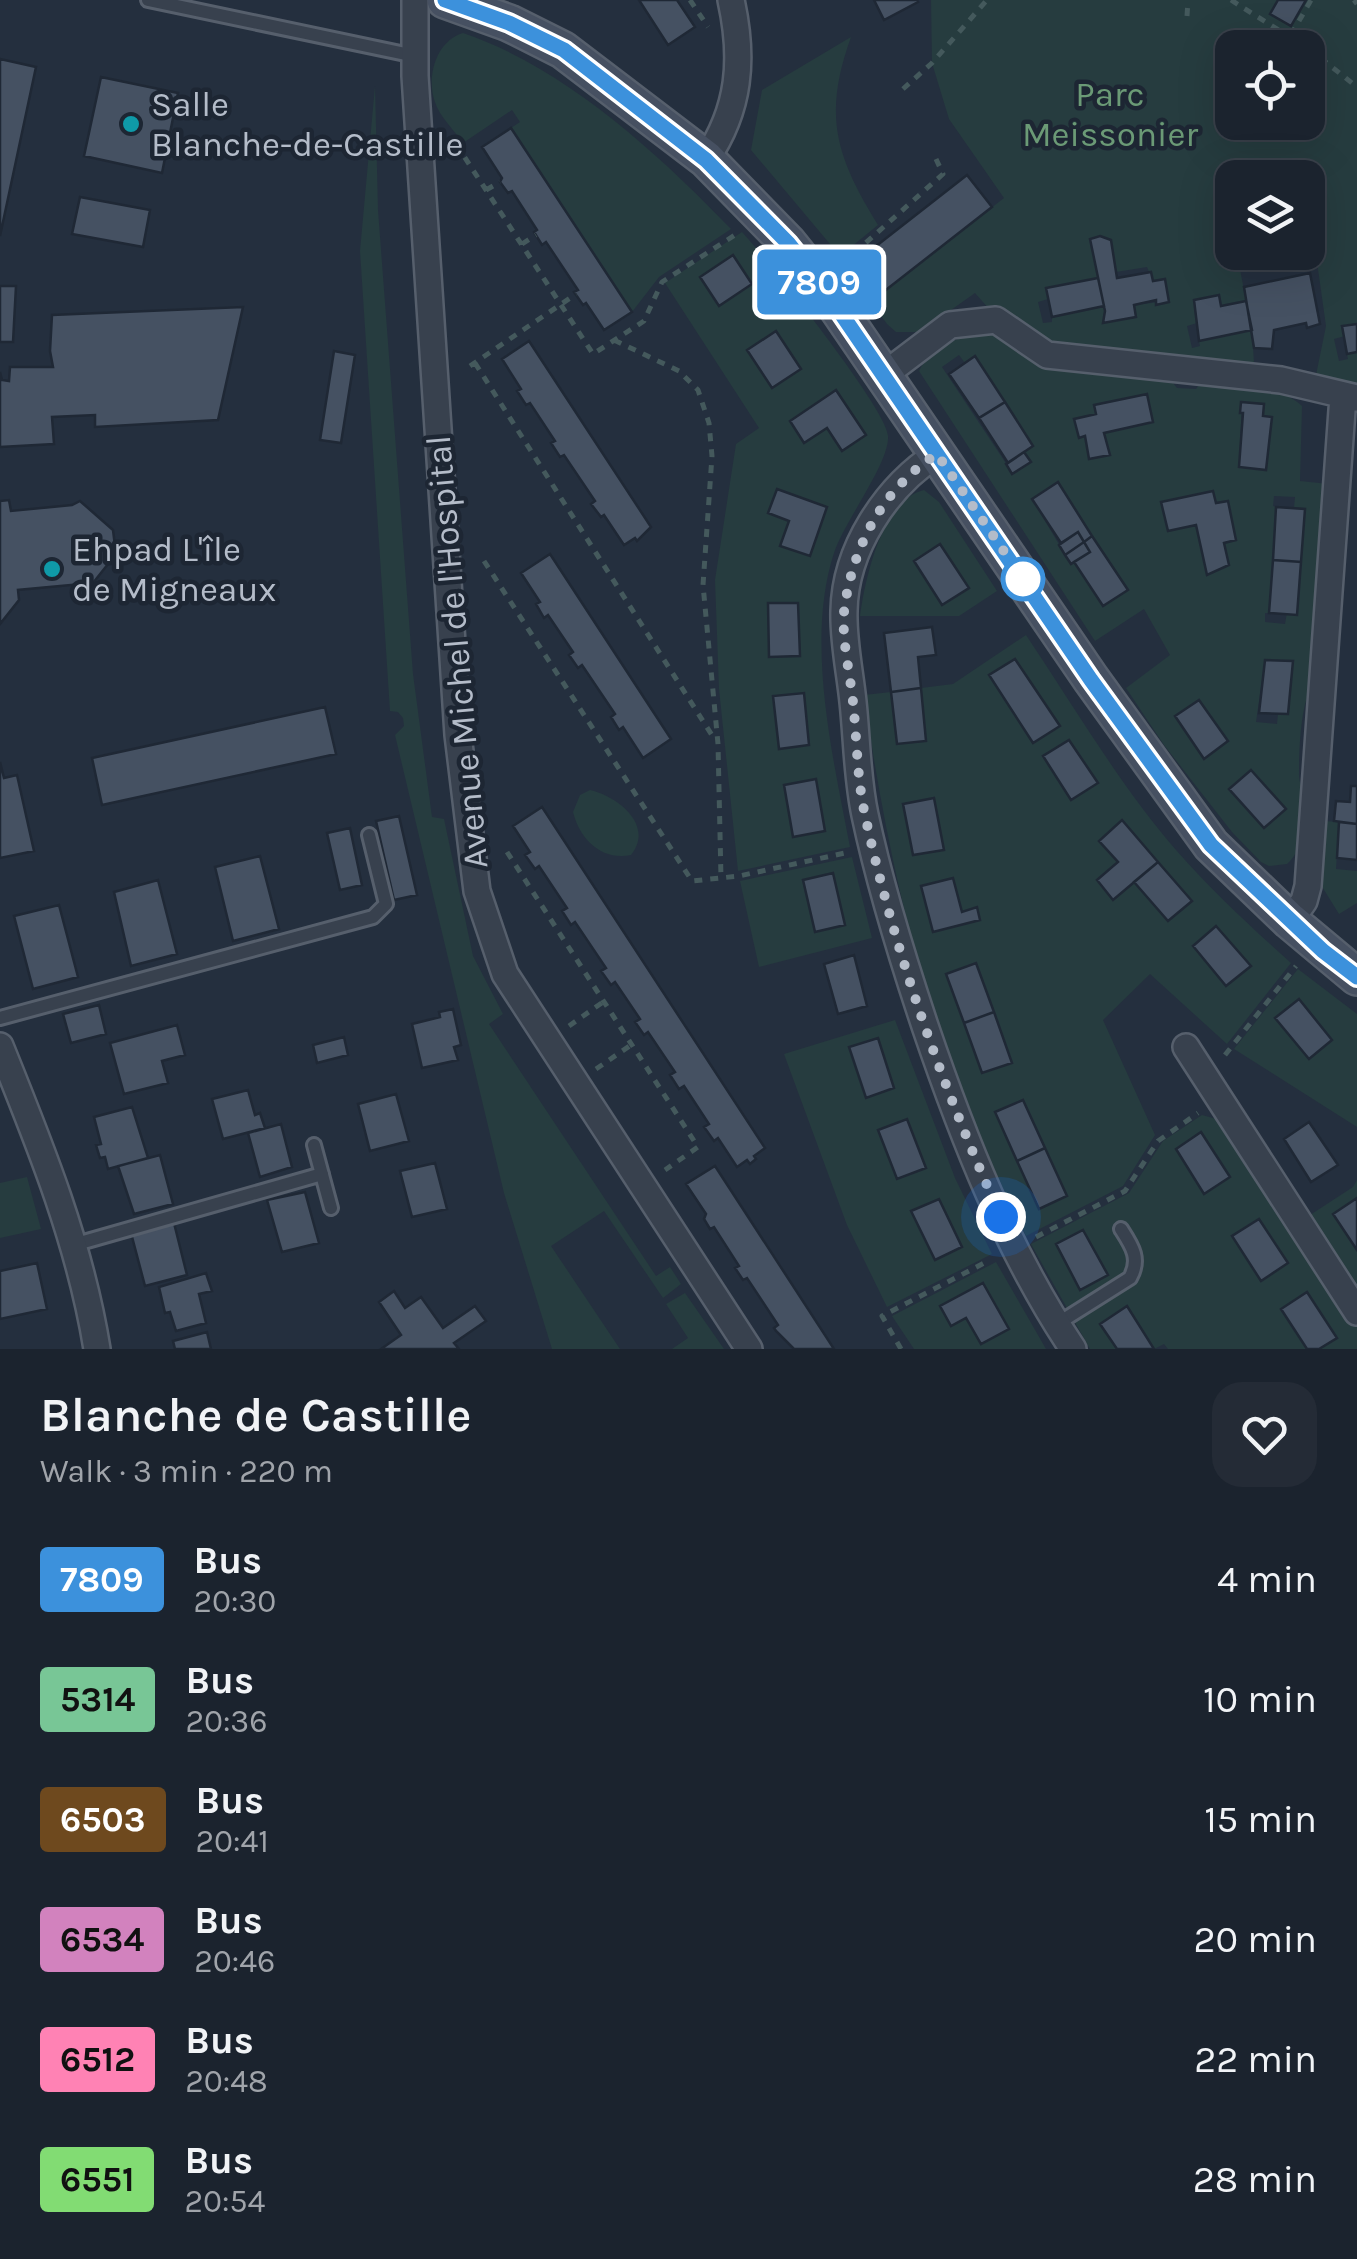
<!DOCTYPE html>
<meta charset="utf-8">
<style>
body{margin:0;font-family:Karla,sans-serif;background:#242b36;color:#f1f3f6;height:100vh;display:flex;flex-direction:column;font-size:38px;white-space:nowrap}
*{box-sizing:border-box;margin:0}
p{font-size:32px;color:#a0a4aa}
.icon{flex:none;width:55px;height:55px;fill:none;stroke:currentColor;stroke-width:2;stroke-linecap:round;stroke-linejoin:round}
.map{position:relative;height:1349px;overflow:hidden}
.details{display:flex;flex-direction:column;background:#1b232e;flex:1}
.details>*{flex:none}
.badge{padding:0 20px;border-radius:8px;font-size:35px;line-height:65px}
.fabs{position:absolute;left:1215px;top:30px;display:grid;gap:20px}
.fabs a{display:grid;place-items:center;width:110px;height:110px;border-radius:20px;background:#1b232e;box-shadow:0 10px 40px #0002,0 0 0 2px #39404a;font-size:50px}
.you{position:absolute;width:50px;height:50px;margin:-25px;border:8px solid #fff;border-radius:50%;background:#1a73e8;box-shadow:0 0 0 15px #1a73e833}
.map>.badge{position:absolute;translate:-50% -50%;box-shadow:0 0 0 5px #fff}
.round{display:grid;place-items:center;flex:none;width:105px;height:105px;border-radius:30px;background:#242b36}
.summary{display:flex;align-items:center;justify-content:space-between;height:170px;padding:0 40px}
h1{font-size:48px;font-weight:600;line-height:75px}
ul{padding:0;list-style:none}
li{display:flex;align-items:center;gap:30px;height:120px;padding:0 40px}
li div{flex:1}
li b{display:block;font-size:38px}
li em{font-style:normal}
li .badge{min-width:110px;font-weight:700;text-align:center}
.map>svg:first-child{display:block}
.green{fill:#263c3f;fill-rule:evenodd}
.building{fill:#455162;stroke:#1f2835;stroke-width:2.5}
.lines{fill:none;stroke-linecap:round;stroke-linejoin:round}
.lane-casing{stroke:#565f6c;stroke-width:18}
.street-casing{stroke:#565f6c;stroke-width:30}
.secondary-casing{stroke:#565f6c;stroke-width:40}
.path{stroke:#44595c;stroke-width:5;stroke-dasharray:8 8;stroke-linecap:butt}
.lane{stroke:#38414e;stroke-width:12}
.street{stroke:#38414e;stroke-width:25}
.secondary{stroke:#465061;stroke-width:35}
.line-casing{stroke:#fff;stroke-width:22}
.line{stroke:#3c91dc;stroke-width:15}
.walk{stroke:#b4bcc9;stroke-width:10;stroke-dasharray:0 18}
.culture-dot{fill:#0f9aa8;stroke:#1d2633;stroke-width:4}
.stop-dot{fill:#fff;stroke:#3c91dc;stroke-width:5}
.labels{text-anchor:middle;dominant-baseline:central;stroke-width:9;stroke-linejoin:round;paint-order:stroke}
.park-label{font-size:35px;fill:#6b9a76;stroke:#1d2633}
.poi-label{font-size:35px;fill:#b4bcc9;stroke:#1d2633;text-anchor:start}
.street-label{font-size:35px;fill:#b4bcc9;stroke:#1d2633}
</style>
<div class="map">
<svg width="1357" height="1349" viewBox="0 0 1357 1349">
<rect width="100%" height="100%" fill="#242f3e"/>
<path class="green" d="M931,0H1357V324L1343,326L1345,336L1334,339L1339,361L1348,359L1347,354L1357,352V389L1315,380L1326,326L1317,262L1257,253L1308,252V178H1232V252L1237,253L1246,301L1221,306L1218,295L1194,300L1197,323L1187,326L1192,348L1200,346L1199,341L1252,330L1254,363L1099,352L1054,345L990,310L975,293L920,332H896L887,324L846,268L857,261L883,292L1004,198L949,119L932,63ZM1232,48H1308V122H1232ZM1100,236L1111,241L1116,272L1147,267L1153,281L1165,280L1169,301L1134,305L1135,318L1104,322V306L1052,317V322L1043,323L1038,302L1048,299L1046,288L1098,278L1090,240Z
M463,33C564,67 658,153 731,229L659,277L632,312L511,128L520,122L512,110L463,143C455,131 439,116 435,102C426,77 436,41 463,33Z
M851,37C823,115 835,155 878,225L840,256L751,150L762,90Z
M375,86L378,210L413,674L432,817L444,819L473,956L503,1014L489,1024L656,1276L670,1267L681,1284L663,1298L604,1211L551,1246L620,1349H552L504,1193L395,735L404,726L403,718L398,712L390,711L360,251Z
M742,232C767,259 887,409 888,436C890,462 844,522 834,553C805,642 833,757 850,847L738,871L719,689L715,580L736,444L759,428L665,283ZM776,331L801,369L772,388L747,350ZM836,390L866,435L842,451L827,428L804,442L790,421ZM777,489L827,507L809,556L781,546L789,521L768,513ZM768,603H798L800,656H769ZM803,693L809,745L779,748L773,697Z
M989,331L1169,378L1177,388L1196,389L1199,385C1224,378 1284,387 1302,406L1300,481L1329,484L1314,684C1300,700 1299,753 1299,775C1299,784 1304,790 1304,798C1306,819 1304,850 1287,864L1269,866L1261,862L1232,832L1164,745L1126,688L1170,655L1144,609L1095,641L919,371C930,347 964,334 989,331ZM959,355L965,363L976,357L1033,445L1024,452L1030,462L1013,474L942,367ZM1147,394L1152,422L1104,433L1109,455L1085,436L1079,437L1075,419L1096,414L1095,405ZM1242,402L1263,404V416L1272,418L1266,470L1239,467ZM1058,482L1127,590L1103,605L1074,562L1070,563L1032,499ZM1213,491L1216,503L1228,501L1236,539L1224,543L1208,575L1196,525L1168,531L1162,503ZM1274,496L1295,497L1294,508L1305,509L1285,624L1265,622V613H1269L1276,507L1273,506ZM1265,660L1293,661L1288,714H1278L1277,724L1256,722ZM1199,700L1228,741L1204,758L1175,717Z
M924,490L939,502L997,591L959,616H860C865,579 882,500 924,490ZM940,545L968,588L943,605L914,562Z
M1026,635C1075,708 1119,784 1176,850C1212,891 1251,927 1291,963L1227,1044L1150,974L1103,1020L1155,1135L1123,1186L1026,1236C1005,1192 983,1148 965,1103C913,972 884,834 864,695L891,692L897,743L926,741L921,688L953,684ZM1015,659L1059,726L1032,743L989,676ZM1068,740L1097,783L1072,800L1043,757ZM1122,821L1191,902L1168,921L1134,882L1113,899L1097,880L1118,862L1099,841ZM953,878L962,912L976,907L933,932L922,886ZM1216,926L1250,965L1227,986L1194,946ZM976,963L1012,1062L983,1073L946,974ZM1023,1100L1067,1196L1039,1209L996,1113Z
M590,790C617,796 655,825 631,855C602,861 580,840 573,812L580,795Z
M1323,821L1339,822L1336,869L1357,871V903L1339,914L1321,885Z
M852,857L872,938L759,967L740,881Z
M1298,969L1357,1014V1127L1234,1049ZM1299,999L1332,1040L1309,1059L1275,1018Z
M895,1020L955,1178L992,1254L887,1307L847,1225L784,1054ZM907,1119L926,1168L898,1179L879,1130ZM938,1199L962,1247L935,1260L912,1211Z
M1202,1115L1220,1120L1227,1128L1357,1326V1349H1319L1307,1293L1281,1310L1307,1349H1168L1164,1344L1154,1349L1127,1306L1101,1324L1117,1349H1090L1031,1244L1129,1193L1163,1141ZM1201,1132L1230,1176L1205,1193L1176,1149ZM1083,1230L1107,1275L1081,1290L1056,1245Z
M27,1177L41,1229L0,1238V1183Z
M1357,1180V1198L1333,1214L1357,1250V1292L1307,1217L1353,1187Z
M996,1262L1046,1349H914L892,1316ZM983,1283L1009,1329L966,1318L951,1326L941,1306Z
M685,1293L724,1349H672L688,1338L666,1304Z"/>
<path class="building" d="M639,0H677L695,27L668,45Z
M874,0H917L918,2L884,20Z
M1278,0H1306L1291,26L1270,14Z
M0,59L36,67L0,236Z
M101,77L178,93L162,173L84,156Z
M511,128L632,312L604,330L586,303L583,305L574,292L578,290L546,242L542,245L534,232L537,230L512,191L508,193L500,182L502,178L482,147Z
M967,175L992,207L882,293L857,261Z
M80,197L150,210L143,247L72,234Z
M1100,236L1111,240L1117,278L1151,272L1153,281L1165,279L1169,302L1156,305V300L1134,305L1136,317L1103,323L1105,311L1090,239Z
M733,255L752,284L719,306L700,277Z
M1310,273L1320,324L1307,328L1306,323L1274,330L1272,349L1254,348L1244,287Z
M1098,278L1104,306L1052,317L1046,288Z
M0,286H16L13,342H0Z
M1219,295L1221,306L1246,301L1252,330L1199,341L1194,300Z
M243,307L218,420L95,427V415L52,417L54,444L0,447V372L2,380L9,381L10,367H53L50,351L52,315Z
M1357,324V352L1347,354L1342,326Z
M776,331L801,369L772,388L747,350Z
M529,341L651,527L637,541L635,538L624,545L604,515L601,517L591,504L595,501L564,455L560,457L551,443L555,441L530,403L526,405L517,391L521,389L502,359Z
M334,351L355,355L341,443L320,440Z
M975,356L1005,402L979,418L949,374Z
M836,390L866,435L842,451L827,428L804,443L790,421Z
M1147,394L1153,422L1104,433L1110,455L1089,459L1085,436L1079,438L1074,419L1096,414L1094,405Z
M1005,402L1033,446L1008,463L979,418Z
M1241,402L1264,404L1263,416L1272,417L1266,470L1239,467L1243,413H1240Z
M1024,452L1031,462L1012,474L1006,464Z
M1058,482L1092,536L1084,542L1078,532L1061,543L1032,499Z
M777,489L827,507L810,556L780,546L789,521L768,513Z
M1213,491L1216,503L1228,501L1236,540L1224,543L1229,565L1207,575L1196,525L1168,531L1161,502Z
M9,500L11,511L72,505L80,501L113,530L116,554L89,588H83L81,584L18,590L19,600L0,624V501Z
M1276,507L1305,509L1301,562L1273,560Z
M1078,532L1084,542L1065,555L1059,545Z
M1092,536L1128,590L1103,606L1074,562L1090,552L1084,542Z
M1084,542L1090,552L1071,564L1065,555Z
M940,544L969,588L942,605L914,561Z
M550,554L671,739L643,758L623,727L619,730L611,717L615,714L582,665L578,668L569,655L573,652L548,615L544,618L536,604L540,602L521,573Z
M1273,560L1301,562L1297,615L1269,613Z
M768,603H798L800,656L769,657Z
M932,627L936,655L918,657L921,688L891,692L884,633Z
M1015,659L1060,726L1033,743L989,675Z
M1265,660L1293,661L1288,714L1259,713Z
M921,688L926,741L897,744L891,692Z
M804,693L809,745L779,749L773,696Z
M1199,700L1228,741L1204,759L1175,716Z
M325,707L336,754L102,805L92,758Z
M1069,740L1098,783L1071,800L1043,756Z
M0,762L4,778L17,775L34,851L0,858Z
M1251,770L1286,809L1264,828L1229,789Z
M816,779L825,831L793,837L784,785Z
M1351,786H1357V824L1334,821L1336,801L1350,802Z
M934,798L944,850L913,855L903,804Z
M542,807L765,1148L754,1156L756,1159L750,1164L747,1160L737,1167L718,1138L714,1141L704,1127L709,1124L684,1086L679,1089L670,1075L675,1072L648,1032L644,1035L635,1022L640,1019L615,982L611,985L601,971L606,968L575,922L571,925L562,911L567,908L539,866L535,869L525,855L530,852L513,826Z
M399,816L417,895L394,900L376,821Z
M1122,820L1158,862L1113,900L1097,880L1118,862L1099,841Z
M1339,822L1357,824V860L1337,858Z
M350,828L362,885L340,890L327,833Z
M260,856L279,929L233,941L215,867Z
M1158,862L1192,901L1168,921L1134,882Z
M833,873L845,925L815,932L803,880Z
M953,878L962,912L977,907L980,920L933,932L921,886Z
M158,880L177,954L131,966L114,892Z
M59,905L78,977L33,989L14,916Z
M1216,926L1251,966L1226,986L1193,946Z
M854,955L867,1006L838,1014L824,964Z
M976,963L994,1012L964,1023L946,974Z
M1299,999L1332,1040L1309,1059L1275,1018Z
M99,1005L106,1034L71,1043L63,1014Z
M453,1009L461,1045L454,1047L458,1060L422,1068L412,1024L440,1017L439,1012Z
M994,1012L1012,1063L982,1073L964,1023Z
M177,1025L185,1055L162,1061L168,1083L124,1094L110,1043Z
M344,1037L348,1055L317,1063L313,1045Z
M878,1038L894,1088L866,1098L849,1047Z
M248,1090L255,1115L260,1113L265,1128L223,1139L212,1099Z
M396,1094L409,1141L370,1151L358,1104Z
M1023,1100L1045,1148L1017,1161L995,1112Z
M132,1107L148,1158L108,1169L105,1157L100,1158L96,1145L101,1144L94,1117Z
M907,1119L926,1168L897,1179L878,1130Z
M1309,1122L1338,1165L1311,1182L1284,1139Z
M281,1124L292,1167L260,1177L248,1133Z
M1201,1132L1230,1177L1204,1194L1176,1149Z
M1045,1148L1067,1196L1039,1209L1017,1161Z
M160,1155L173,1204L134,1214L118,1166Z
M435,1163L447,1209L412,1217L400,1171Z
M715,1166L834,1349H794L776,1331L774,1328L778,1325L747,1278L743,1280L735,1268L739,1266L714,1227L710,1229L704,1219L706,1214L686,1184Z
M305,1192L319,1243L282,1252L267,1200Z
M1357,1198V1250L1333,1214Z
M939,1199L962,1247L935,1260L911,1211Z
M1259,1219L1288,1263L1261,1281L1232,1236Z
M174,1223L187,1275L145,1286L131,1233Z
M1083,1230L1108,1275L1080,1290L1056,1244Z
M37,1263L47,1309L0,1319V1271Z
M206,1273L212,1291L199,1294L206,1323L176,1331L170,1312L165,1313L159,1287Z
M983,1283L1009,1329L981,1344L966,1318L951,1326L940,1306Z
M394,1291L405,1308L421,1297L443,1328L475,1306L486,1321L454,1343L459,1349H381L401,1335L379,1302Z
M1307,1292L1337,1338L1319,1349H1307L1281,1309Z
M1127,1306L1154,1349H1117L1100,1324Z
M207,1332L211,1349H175L173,1341Z"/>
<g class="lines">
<defs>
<path id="lane" d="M148,0L415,56
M0,1018L373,917L386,904L369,835
M314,1145L331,1208
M73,1245L322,1174
M1057,1324L1130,1278C1141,1259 1132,1246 1121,1229"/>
<path id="street" d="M415,0V76L458,735L477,891L505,974L749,1349
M706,159C740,109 744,59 731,0
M884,375L950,325L996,320L1047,355L1281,380L1357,398
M937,454C886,487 845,549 844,611C843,641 850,672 853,702C857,739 857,778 865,815C880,886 902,957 925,1026C963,1138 1007,1250 1073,1349
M1290,921L1304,901L1308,886L1343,396
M0,1046C40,1145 80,1243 97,1349
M1186,1047L1357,1312"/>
<path id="secondary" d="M445,0L509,23L563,50L706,159L788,243L821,284L1091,679L1211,845L1290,921L1357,977"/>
</defs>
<use href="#lane" class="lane-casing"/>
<use href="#street" class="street-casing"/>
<use href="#secondary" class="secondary-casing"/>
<path class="path" d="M690,0L708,27
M1231,0L1307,48
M1354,0L1357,4
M1187,16L1188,0
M1291,35L1311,0
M1308,48L1357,87
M903,89L932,63L987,0
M456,144L593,354L644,321L662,282L735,235
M486,190L500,182
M522,244L536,235
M842,264L943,174L936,159
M614,340L679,371L698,390L709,423L712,456L703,585L718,744L721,878
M475,363L715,740
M470,366L576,294
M484,561L692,881L739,876L845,853
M507,852L698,1147L665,1170
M569,1026L603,1002
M1225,1055L1296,966
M596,1069L631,1045
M1036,1237L1125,1191L1158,1141L1198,1113
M901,1349L882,1316L990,1260"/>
<use href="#lane" class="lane"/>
<use href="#street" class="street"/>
<use href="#secondary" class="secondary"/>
</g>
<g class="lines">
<defs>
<path id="line" d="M445,0L509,23L564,50L706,160L788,243L821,284L1091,680L1211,845L1323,951L1357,977"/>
</defs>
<use href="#line" class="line-casing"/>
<use href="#line" class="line"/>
<path class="walk" d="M1001,1217C943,1088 895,954 865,815C857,779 857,739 853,702C850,672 840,634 845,604C855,542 884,488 937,454L1023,579"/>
</g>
<g class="culture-dot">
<circle cx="131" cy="124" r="10"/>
<circle cx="52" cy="569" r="10"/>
</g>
<circle class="stop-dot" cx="1023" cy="579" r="20"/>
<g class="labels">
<g class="park-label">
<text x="1110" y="94">Parc<tspan x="1110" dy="40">Meissonier</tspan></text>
</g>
<g class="poi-label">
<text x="151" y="104">Salle<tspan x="151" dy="40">Blanche-de-Castille</tspan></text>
<text x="72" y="549">Ehpad L'île<tspan x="72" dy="40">de Migneaux</tspan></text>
</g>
<g class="street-label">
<text transform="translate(457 652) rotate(-95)">Avenue Michel de l'Hospital</text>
</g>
</g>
</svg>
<div class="fabs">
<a><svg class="icon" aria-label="locate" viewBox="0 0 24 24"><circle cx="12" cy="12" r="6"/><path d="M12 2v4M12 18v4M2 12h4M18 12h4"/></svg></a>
<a><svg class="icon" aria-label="layers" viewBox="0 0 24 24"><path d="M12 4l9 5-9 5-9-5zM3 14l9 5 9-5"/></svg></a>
</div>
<div class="you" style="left:1001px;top:1217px"></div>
<b class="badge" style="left:819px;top:282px;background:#3c91dc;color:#fff">7809</b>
</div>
<section class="details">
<div class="summary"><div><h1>Blanche de Castille</h1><p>Walk · 3 min · 220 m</p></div><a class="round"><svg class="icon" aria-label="heart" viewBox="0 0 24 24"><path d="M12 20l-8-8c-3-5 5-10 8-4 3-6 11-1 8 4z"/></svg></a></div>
<ul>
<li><span class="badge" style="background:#3c91dc;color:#fff">7809</span><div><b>Bus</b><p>20:30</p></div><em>4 min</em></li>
<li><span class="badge" style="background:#78c696;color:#111">5314</span><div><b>Bus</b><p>20:36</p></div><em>10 min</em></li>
<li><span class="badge" style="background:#6e491e;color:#fff">6503</span><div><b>Bus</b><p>20:41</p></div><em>15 min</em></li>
<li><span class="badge" style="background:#d282be;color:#111">6534</span><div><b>Bus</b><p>20:46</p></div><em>20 min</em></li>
<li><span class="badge" style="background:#ff82b4;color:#111">6512</span><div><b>Bus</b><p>20:48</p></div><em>22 min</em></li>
<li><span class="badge" style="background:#82dc73;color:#111">6551</span><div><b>Bus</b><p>20:54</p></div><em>28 min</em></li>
</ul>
</section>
